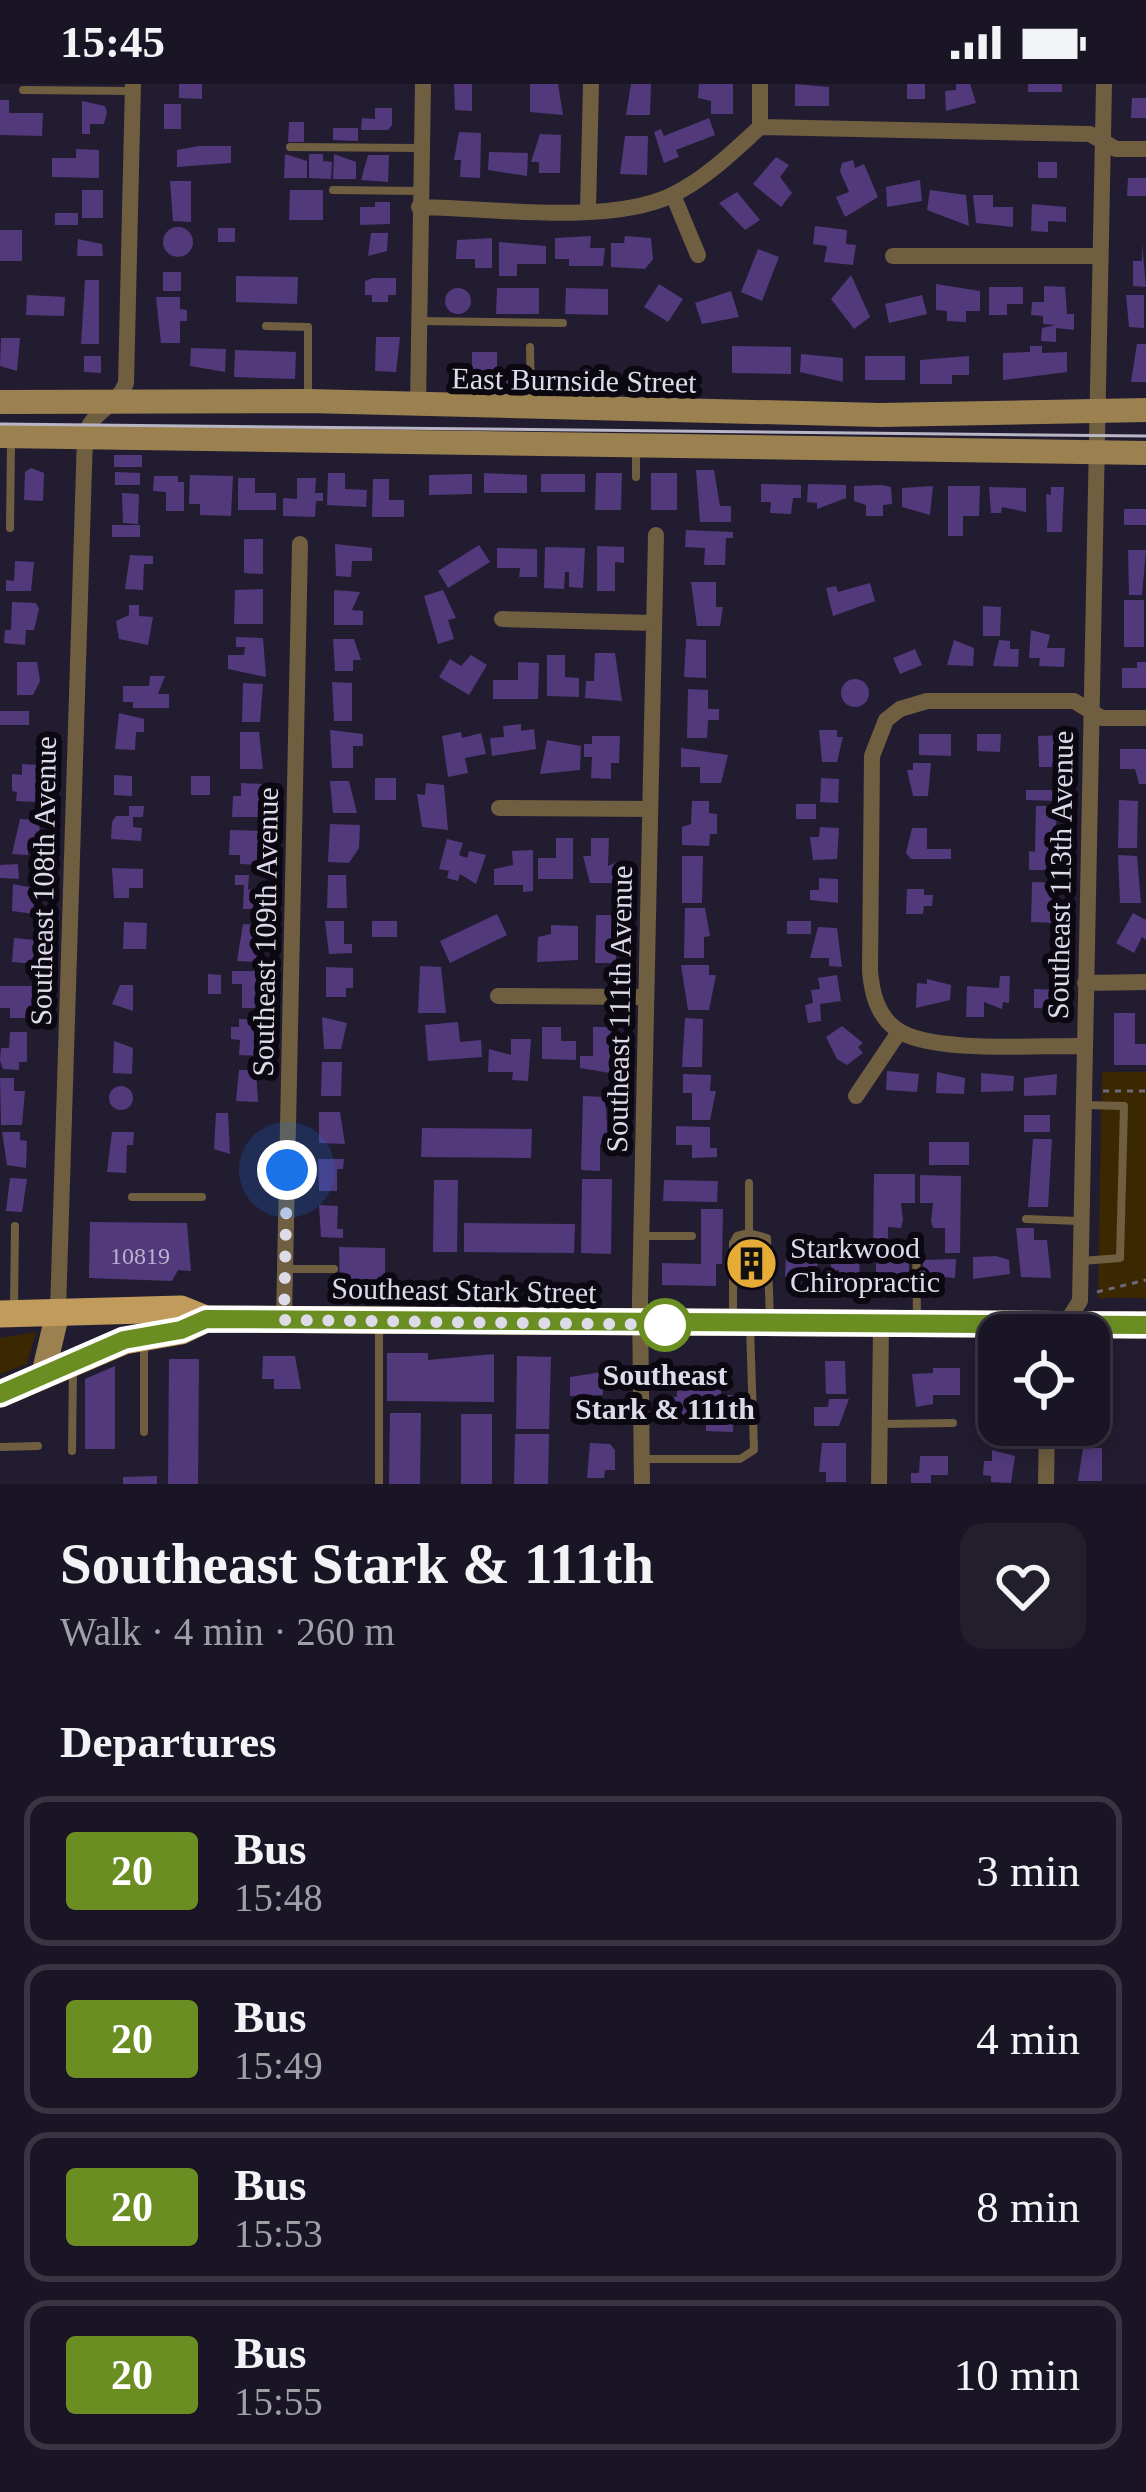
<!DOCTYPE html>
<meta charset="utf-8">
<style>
body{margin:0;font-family:"Times New Roman",serif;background:#231e2c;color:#f1f3f6;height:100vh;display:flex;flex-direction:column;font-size:45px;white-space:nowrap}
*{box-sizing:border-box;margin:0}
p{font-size:39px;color:#9f9fa6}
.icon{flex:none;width:66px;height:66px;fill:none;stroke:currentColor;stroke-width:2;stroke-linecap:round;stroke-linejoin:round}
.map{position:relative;height:1400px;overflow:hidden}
.panel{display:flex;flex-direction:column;background:#1a1524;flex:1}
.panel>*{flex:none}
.badge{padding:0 24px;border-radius:9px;font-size:42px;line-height:78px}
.buttons{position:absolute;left:978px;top:1230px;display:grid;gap:24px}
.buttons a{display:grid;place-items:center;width:132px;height:132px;border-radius:24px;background:#1a1524;box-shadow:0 6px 18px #0003,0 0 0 3px #383441;font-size:60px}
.you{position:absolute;width:60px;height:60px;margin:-30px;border:9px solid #fff;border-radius:50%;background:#1a73e8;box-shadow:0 0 0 18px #1a73e833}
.map>.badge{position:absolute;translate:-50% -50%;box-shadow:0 0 0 6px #fff}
h2{padding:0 60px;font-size:45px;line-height:108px}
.round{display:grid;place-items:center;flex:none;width:126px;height:126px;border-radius:24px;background:#231e2c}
.overview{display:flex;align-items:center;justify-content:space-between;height:204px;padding:0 60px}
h1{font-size:57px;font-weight:800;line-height:90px}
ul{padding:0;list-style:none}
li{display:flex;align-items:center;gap:36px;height:150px;margin:0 24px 18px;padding:0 36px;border:6px solid #383441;border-radius:24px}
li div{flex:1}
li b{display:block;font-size:45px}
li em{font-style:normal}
li .badge{min-width:132px;font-weight:700;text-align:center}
.status{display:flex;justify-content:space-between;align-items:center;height:84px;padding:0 60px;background:#1a1524;direction:ltr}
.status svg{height:33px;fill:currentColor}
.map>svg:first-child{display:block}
.green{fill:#3b2801}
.building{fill:#51397c}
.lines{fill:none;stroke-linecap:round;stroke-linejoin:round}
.path{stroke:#6d697a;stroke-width:3;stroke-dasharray:6 6;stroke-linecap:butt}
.lane{stroke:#6f5e40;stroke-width:8}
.street{stroke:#6f5e40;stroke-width:16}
.secondary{stroke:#9c8150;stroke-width:24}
.primary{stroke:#c09b5b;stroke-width:27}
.tram{stroke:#b8b5c4;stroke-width:3}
.line-casing{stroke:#fff;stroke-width:27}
.line{stroke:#6b8e23;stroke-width:18}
.walk{stroke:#dedbe9;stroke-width:12;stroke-dasharray:0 21.6}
.stop-dot{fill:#fff;stroke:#6b8e23;stroke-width:6}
.labels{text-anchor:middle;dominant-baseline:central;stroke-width:12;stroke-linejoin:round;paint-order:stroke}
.number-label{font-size:24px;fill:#bbb2ce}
.street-label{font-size:30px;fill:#dedbe9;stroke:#0b0811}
.poi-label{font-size:30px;fill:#dedbe9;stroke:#0b0811;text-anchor:start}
.stop-label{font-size:30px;font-weight:bold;fill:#dedbe9;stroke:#0b0811}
</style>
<div class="status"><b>15:45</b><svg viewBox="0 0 49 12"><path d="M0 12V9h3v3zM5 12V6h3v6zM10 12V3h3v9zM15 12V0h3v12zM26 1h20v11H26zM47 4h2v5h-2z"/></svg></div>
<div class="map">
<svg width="1146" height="1400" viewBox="0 0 1146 1400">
<rect width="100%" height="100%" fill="#221c30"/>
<path class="green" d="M1102,988H1146V1214H1098Z
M36,1248L27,1280L0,1290V1254Z"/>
<path class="building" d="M179,0H202V15L179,14Z
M454,0H472V27L455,26Z
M530,0H558L563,31L530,28Z
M631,0H651L650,31H626Z
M699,0H733V30H711V17L698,14Z
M795,0L829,3V22H795Z
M907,0H925V15H907Z
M956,0H970L976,19L946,27L945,7L956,6Z
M1028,0H1062V8H1028Z
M1132,14H1146V34H1131Z
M0,16H9V29H43L42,52L0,51Z
M82,17L105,22L107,28L104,40H90V50H82Z
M164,20H181V45H164Z
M375,24H392V41L388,46H361L362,34L375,35Z
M709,34L715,51L676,66L679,73L664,79L654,48L661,45L664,52Z
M289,38H304V58H288Z
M333,44H358V57L333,56Z
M459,48L481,49L480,94L460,93L461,76H454Z
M540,50L561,51L560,89H539V78H531Z
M625,52H648L647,91L620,90Z
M199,62H231V79L177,83V66Z
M76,65L99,66V94L52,93V74H76Z
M489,68L528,69L527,92L488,86Z
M285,70L307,77V94H284Z
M309,70H323V77L332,78L331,95L309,94Z
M334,70L356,78V95H333Z
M368,71H389L388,98L361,96Z
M776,73L789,81L780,93L792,109L781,123L753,100Z
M853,76L855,84L864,80L878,113L845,133L836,113L849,108L840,87L842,79Z
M1038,78H1057V94H1038Z
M1128,94H1146V112H1127Z
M920,96L922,117L887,123L886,103Z
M170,97H191V138L173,137Z
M82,106H103V134H82Z
M290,106H323V136H289Z
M930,106L966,111L969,142L927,126Z
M737,108L760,136L745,146L719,119Z
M973,111H993V123H1013V143L976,139Z
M375,118H390V140L360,141V123H375Z
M1032,120L1066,123V138L1048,137V148L1031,147Z
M55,129H78V141H55Z
M815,142L847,146L846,160L856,161L853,181L824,178L827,162L813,160Z
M163 158a15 15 0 1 1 30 0a15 15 0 1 1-30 0Z
M218,144H235V158H218Z
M0,146H22V177H0Z
M371,149H388L387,167L368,172Z
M591,152L590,164H605L603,182H569V175H555V154Z
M625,152L651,154L653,175L645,185L611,183V159H624Z
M492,154V184H475V175H456L457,156Z
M78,155L102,160L103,172H77Z
M499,158L546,162V180H517V192H499Z
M1142,159L1146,203L1133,202V177H1142Z
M758,165L779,173L762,217L741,208Z
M163,188H181V207H163Z
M851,191L870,233L854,245L831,215Z
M236,192L298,193L297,220L236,218Z
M373,194H396V211H388V218H372V211H365V197Z
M85,196H99V260H81Z
M659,200L683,215L668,238L644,223Z
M936,200L980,207V227H966V238L947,237V227L936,226Z
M1044,202L1065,203L1067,230H1074V246L1056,244V258L1041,257L1042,244L1055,241L1043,240V232L1031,231L1032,218H1044Z
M989,203H1023V220H1007V231H989Z
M445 217a13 13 0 1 1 26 0a13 13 0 1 1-26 0Z
M497,204H539V230H496Z
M566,204L608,205V231L565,230Z
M731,207L739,233L702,240L695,219Z
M27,211L65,213L64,232L26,231Z
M922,211L927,230L889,239L885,220Z
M1126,211H1144V244L1129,243Z
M156,213H180V225L187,226V237H180V259H161Z
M376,253H400L396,288L375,287Z
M1,254H20L17,287L0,282Z
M1137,260H1146V298H1131Z
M732,262L791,263V290L732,289Z
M1030,262H1042V269L1067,268V288L1003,296V269L1030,268Z
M191,264L226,265L225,288L190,282Z
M235,266L296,268L295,295L234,293Z
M472,268H497V288H472Z
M801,270L843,274V298L800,288Z
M84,272H101V289L84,288Z
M865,272H905V296H865Z
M969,272V291H952V300H920V276Z
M497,291H515V307H497Z
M114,371H142V383H114Z
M31,384L44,389L43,417L24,416L25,388Z
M696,386H714L720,422H731V438H700Z
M115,388L140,389V401H115Z
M328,389H345V405L367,406L366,423L327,421Z
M484,389L527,391V409H484Z
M596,389H622L621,426H595Z
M651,389H677V426H651Z
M472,390V410L429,411V391Z
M541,390H585V408H541Z
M190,391L233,392L231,432L200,431V420H189Z
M154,392H178V398H184V427H166V408L153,407Z
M238,394H255V409H276V426H238Z
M297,394H316L315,409H323V417H316L315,433L283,432V414L297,415Z
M373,395H389V416H404V433H372Z
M761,400L801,401V414H793L791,430L770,429L771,418H761Z
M808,400L846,401V414L817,425V419L807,418Z
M882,401L891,403L892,420L883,421V432H866V421L854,417V402Z
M933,402L930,431L902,423V404Z
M948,402H980L979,432H963V452H948Z
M989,403L1026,404V428L1002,423L1001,429H991Z
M1051,403H1064L1062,448H1047L1046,410L1051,411Z
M122,409L139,410L138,440L123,439Z
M1124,425H1146V441H1124Z
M112,441H140V453H112Z
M686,446L733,448V454H726L725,481H704L705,464L685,463Z
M244,455H263V490L244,489Z
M335,460L372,464V477H352L351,493L336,492Z
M479,461L490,478L448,504L438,487Z
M597,462L624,463V479L615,478V507H597Z
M545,463L585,464L583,504L569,503V488H565L564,505L544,504Z
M497,464L537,465V493H519L520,484H497Z
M1128,466H1146L1142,511H1129Z
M130,471L153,472V480H144L143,506L125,505Z
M15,477L34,478L31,507H6V496L14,497Z
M691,498H716V523H723L720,542H697Z
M870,499L875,517L833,532L826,504L836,502L838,508Z
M263,505V540H234L235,506Z
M334,506L360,508L352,526L363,527V541H334Z
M443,506L456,534L448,536L454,555L438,560L424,512Z
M1124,516H1144V563H1124Z
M12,518L36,519L39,525L34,546H26L25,561L4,559L5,546H11Z
M129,521H139V532L153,533L148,561L119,555L116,537L129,531Z
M983,522L1001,523L1000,552H983Z
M1031,546L1050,551L1047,564H1065L1064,583L1039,582L1040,574H1029Z
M236,553L263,554L266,593L228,585V571H244L245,563H236Z
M333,555H354L361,576H353V587H335Z
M686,555L706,556V594L684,593Z
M954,556L974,564L973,582L947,581Z
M999,556L1010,557V565H1019L1018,583L993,582Z
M915,565L922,581L900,590L893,574Z
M595,569H615L622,617L585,614L586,597H594Z
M471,571L487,581L469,611L439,593L450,575L461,582Z
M547,571H565V593L579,594V613L547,612Z
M17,578H37L40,597L33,611H17Z
M518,578L539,579L538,615H493V596H518Z
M1137,578H1146V604H1122V584H1137Z
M150,592H165L158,610H169V624H133V618H123V602H149Z
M841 609a14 14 0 1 1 28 0a14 14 0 1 1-28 0Z
M332,598L352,599V637H334Z
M243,599L263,600L260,638H242Z
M688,605L708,606V625H719V636H708L707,654H687Z
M0,627H29V641H0Z
M119,629L144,635V648H136L135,666L115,665Z
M521,640V647L534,645L536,665L492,672L490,654L504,653L503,642Z
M330,646L363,650V662H353V684H332Z
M819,646H837V653H843L837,678H822Z
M240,648H259L263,685H240Z
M461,648L462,654L481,649L486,670L465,674L468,689L448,693L442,652Z
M919,650H951V672L919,671Z
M977,650H1001L1000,668L977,667Z
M1062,651V670H1053V683H1039L1038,652Z
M592,652H620L619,679H611V695L591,694L592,673H584V660H592Z
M547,656L581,662L580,686L540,690Z
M681,664L728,671L721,699H700V683H681Z
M1120,665H1146V700H1139L1135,685H1120Z
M913,679H931L928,712H913L907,686H913Z
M22,680L39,681L37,718L16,717L17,708L12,707V690L22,691Z
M114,691L132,692V712L114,711Z
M191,692H210V711H191Z
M375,694H396V716H375Z
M821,694L839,695L838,719L820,718Z
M330,697H349L357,729H333Z
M241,699L262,700L258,733H232L233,712H241Z
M426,699L444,701L448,746L422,743L417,710L425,711Z
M1026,706H1058V717L1026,716Z
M1119,716L1138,717L1137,764H1118Z
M692,717H709V729L717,730V750H710L709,762L682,761V743L691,740Z
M796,720H816V735H796Z
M129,722H144L143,733H133V743L142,744L141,757L111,755L112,738L116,732H129Z
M1036,722H1056L1057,786H1029V767L1035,768Z
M20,735L39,736L40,752L37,759H29L28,771L12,770Z
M330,740L360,741L359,764L349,779L328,778Z
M820,743L839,744L837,775L813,776L810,753H819Z
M912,744H927V765H951V775H911L906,769Z
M230,746L263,747L265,781L240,780V771H229Z
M556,754H573V795H538V774H556Z
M591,754H609L608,782L617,778V799H590L583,772H591Z
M447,755L463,759L459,771L467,774L469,767L486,771L476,800L460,790L458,797L447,794L449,787L439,785Z
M533,766V807L523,808V801H494V785L513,781L512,767Z
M1118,771L1137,772L1141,819H1120Z
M682,772H703L702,819H682Z
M18,780L19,795L0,794V781Z
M112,784L143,785V804H129V814H114Z
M235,791H249L248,806L263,803L262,825H243L244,801H235Z
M328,791H346L347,824H327Z
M819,794L838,795V819L810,816V806H819Z
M1032,798L1058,799L1056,839L1031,838Z
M13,800L33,804L34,830L12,827Z
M907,805H924V811H933L932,822H924L923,830H906Z
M685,824H705L710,852L704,853V874H684Z
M1133,829L1146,836V856L1142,853L1134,869L1116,859Z
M497,830L507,851L450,879L440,857Z
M596,831H617L616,879H595Z
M325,837H344V860H352V869L329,870Z
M372,837H397V853H372Z
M787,837H811V850H787Z
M124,838L147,839L146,865H123Z
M243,840L263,841L258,878L237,877Z
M551,841L578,842V876L537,878L538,853L551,850Z
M818,843L837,844L842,883L829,882V874H810Z
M14,854L35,856L37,880L12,878Z
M681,881H709V891H716L709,926H688Z
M420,882L441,883L446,929H418Z
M326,883L353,884V904H346V913H326Z
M232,887H256L261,924H242V900H232Z
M208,890L221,891V910H208Z
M837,891L841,917L820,920L821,937L808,939L805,921L813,919L811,906L820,905L818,894Z
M1000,892H1010L1009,919L1003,918L1002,925L984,918V933H966L967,902L999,904Z
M927,895L951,901L950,916L916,924L917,899L927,900Z
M120,901H133V927L112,920Z
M0,902H33L32,926H26V934H10V924H0Z
M1034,905L1059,906L1058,925L1034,924Z
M1114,929H1135V960H1146V981H1114Z
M322,933L347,939L341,965H324Z
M685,934L703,935L702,983H682Z
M239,935L260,936L259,972L239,971L240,956L231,955V943H239Z
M458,938L460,958L481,956L482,973L428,977L425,941Z
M842,942L863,959L858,963L863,969L847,981L837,975L826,953Z
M542,943H561V957H576V976L542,975Z
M593,943H614L616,990L580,984V972H593Z
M10,948H27V978H19V986L3,985L0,976L1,964H9Z
M511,955H531L528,997L512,996L513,988H488L489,965L511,971Z
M114,957L133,964L132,990L113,989Z
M322,978H342L341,1012H321Z
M239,986H256L258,1018L236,1017Z
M887,987L919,990L917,1008L886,1006Z
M937,988L965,994L964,1010L936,1009Z
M981,989L1014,992L1013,1007L981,1008Z
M683,990L711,991L710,1007H716L710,1036H692V1009H683Z
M1057,990L1056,1011L1024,1012V994Z
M0,994H14V1007H25L22,1041H1Z
M109 1014a12 12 0 1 1 24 0a12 12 0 1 1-24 0Z
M583,1012L605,1013L608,1054L600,1061V1087L581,1086Z
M319,1028H340L345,1060L319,1059Z
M216,1029H228L230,1070L214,1065Z
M1024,1031H1050V1048H1024Z
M676,1042L710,1043V1064H717V1073L692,1074V1061H676Z
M422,1044L532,1045L531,1074L421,1073Z
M2,1048H20V1056L27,1057L26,1084L7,1081Z
M112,1048H134L133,1061H127L126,1089L107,1088Z
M1033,1055H1052L1048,1123H1028Z
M929,1058H969V1081H929Z
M318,1075H344L343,1085H337V1107H319Z
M874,1090H915V1119H901L903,1136L901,1144L888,1143V1168H873Z
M920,1091L961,1092L960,1169H945V1144H933L931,1137L933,1119H920Z
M10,1094L27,1095L22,1128L6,1127Z
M582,1095H612L611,1170L581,1169Z
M434,1096H458L457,1168H433Z
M664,1096L718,1097L717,1118L663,1117Z
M319,1121L338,1122L337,1145H343V1154L321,1153Z
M701,1125H723L722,1180H716V1202L662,1201V1179L701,1180Z
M90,1138L187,1139L191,1187L178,1186L172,1197L89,1194Z
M464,1139L575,1140L574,1169L464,1168Z
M1016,1144H1034V1156H1047L1051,1194L1021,1193Z
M339,1163L385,1164V1204H340Z
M738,1164L766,1167L764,1199L736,1192Z
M831,1172L860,1173L859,1195L839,1194V1186H831Z
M996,1172L1009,1176L1010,1190L973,1195V1173Z
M786,1173L818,1175L817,1191L785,1193Z
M876,1173L909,1176V1191L876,1195Z
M956,1175L955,1194L923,1191V1176Z
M387,1269H428V1276L494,1270V1318L387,1317Z
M263,1272H295L301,1305H274V1295H262Z
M517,1272L551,1273L549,1345H516Z
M169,1275H199L198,1400H168Z
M825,1277H845L846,1310H826Z
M1104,1277L1113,1296H1104L1105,1308L1089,1309V1278Z
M991,1278H999V1310H991Z
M115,1282V1365H85V1295Z
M933,1284H960V1311H933V1320L916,1323L912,1290L933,1289Z
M602,1288L603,1311L570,1312V1293Z
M677,1291H695V1302H721V1311H734L733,1348L706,1347V1340H691V1331H668V1313H677Z
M829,1315H849L839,1342H814V1323H828Z
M992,1315H999V1341H1009V1347H992Z
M1089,1315H1104L1103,1346H1083L1089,1341Z
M390,1329H421L420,1400H389Z
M461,1330H492V1400H461Z
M515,1350H549L548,1400H514Z
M590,1359L610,1360L615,1366V1386H605L604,1394H587Z
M822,1359H846V1398H826V1388H819Z
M1083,1364H1102V1397H1078Z
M992,1366L1015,1372L1011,1399L991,1398V1392L983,1391L984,1377H992Z
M920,1372H948V1391H931V1399H911V1389H919Z
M157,1392V1400H123V1393Z"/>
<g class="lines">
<path class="path" d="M1103,1007H1146
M1097,1208L1146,1196"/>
<path class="lane" d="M23,6L131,7
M290,63L419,64
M333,106L419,107
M420,237L563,239
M266,242L308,243V315
M530,263L531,318
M636,366V393
M10,444L11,359
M132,1113H202
M1026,1135L1078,1137
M749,1149L767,1154L770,1235
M643,1152H692
M916,1153L917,1235
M1082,1177L1120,1174L1124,1022L1085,1021
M287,1185H334
M14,1222L15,1142
M733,1234V1159L737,1152L749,1149V1099
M379,1239V1400
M144,1260V1348
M881,1340L953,1339
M0,1363L38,1362
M72,1367L73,1285
M643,1375H740L754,1366L750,1243"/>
<path class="street" d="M760,43V0
M673,111L698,171
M419,123C489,124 607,141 670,112C704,96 733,68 760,43L1090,50L1116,65H1146
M588,125L591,0
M893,172H1100
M418,322L423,0
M502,535L654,539
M499,724L650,725
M1085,899L1146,898
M498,912L646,913
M1084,962C1040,961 929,970 896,945C877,931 872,909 870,887L872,672L886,636L900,625L927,617H1074L1102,634H1146
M856,1012L899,948
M58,1227L85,352C92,326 117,323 126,299L133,0
M284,1236L300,460
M1062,1245L1080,1217L1104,0
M642,1400L640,1215L656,451
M879,1400L881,1242
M1046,1400L1047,1341"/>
<path class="secondary" d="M0,318L308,317L880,331L1146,326
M0,352L1146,369
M43,1291L58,1227"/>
<path class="primary" d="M0,1230L181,1225L206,1235L1146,1241
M0,1310L124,1257L181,1247L206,1235"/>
<path class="tram" d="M0,340L1146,352"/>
</g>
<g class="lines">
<defs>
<path id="line" d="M0,1310L124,1256L181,1246L206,1235L1146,1241"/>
</defs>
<use href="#line" class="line-casing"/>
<use href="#line" class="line"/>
<path class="walk" d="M287,1086L284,1236L687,1241H665"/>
</g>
<defs>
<symbol id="building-disc" viewBox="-11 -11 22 22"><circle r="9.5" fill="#e6ac36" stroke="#0b0811"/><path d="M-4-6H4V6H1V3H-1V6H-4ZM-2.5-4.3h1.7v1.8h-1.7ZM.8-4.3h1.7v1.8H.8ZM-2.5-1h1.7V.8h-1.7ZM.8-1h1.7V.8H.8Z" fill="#111"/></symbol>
</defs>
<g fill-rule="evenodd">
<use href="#building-disc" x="722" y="1150" width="59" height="59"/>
</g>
<circle class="stop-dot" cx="665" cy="1241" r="24"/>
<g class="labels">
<g class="number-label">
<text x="140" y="1172">10819</text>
</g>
<g class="street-label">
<text transform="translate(574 296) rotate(1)">East Burnside Street</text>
<text transform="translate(1060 791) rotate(-89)">Southeast 113th Avenue</text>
<text transform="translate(43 797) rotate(-89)">Southeast 108th Avenue</text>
<text transform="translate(265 848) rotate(-89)">Southeast 109th Avenue</text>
<text transform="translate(619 925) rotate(-89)">Southeast 111th Avenue</text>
<text transform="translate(464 1206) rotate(1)">Southeast Stark Street</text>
</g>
<g class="poi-label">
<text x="790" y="1163">Starkwood<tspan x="790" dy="34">Chiropractic</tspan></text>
</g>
<g class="stop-label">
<text x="665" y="1290">Southeast<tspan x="665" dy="34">Stark &amp; 111th</tspan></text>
</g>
</g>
</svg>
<div class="buttons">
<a><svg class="icon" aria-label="locate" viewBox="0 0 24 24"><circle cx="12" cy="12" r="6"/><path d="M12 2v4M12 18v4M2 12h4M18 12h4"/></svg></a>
</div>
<div class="you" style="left:287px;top:1086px"></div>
</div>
<section class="panel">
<div class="overview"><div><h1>Southeast Stark &amp; 111th</h1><p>Walk · 4 min · 260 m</p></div><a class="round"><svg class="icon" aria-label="heart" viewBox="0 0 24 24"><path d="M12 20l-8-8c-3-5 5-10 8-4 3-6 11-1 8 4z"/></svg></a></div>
<h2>Departures</h2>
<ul>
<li><span class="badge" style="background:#6b8e23;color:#fff">20</span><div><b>Bus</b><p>15:48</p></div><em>3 min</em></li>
<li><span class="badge" style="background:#6b8e23;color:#fff">20</span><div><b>Bus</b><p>15:49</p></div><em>4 min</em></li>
<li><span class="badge" style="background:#6b8e23;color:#fff">20</span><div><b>Bus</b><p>15:53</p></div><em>8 min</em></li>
<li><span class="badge" style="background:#6b8e23;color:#fff">20</span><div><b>Bus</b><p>15:55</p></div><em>10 min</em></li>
</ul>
</section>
